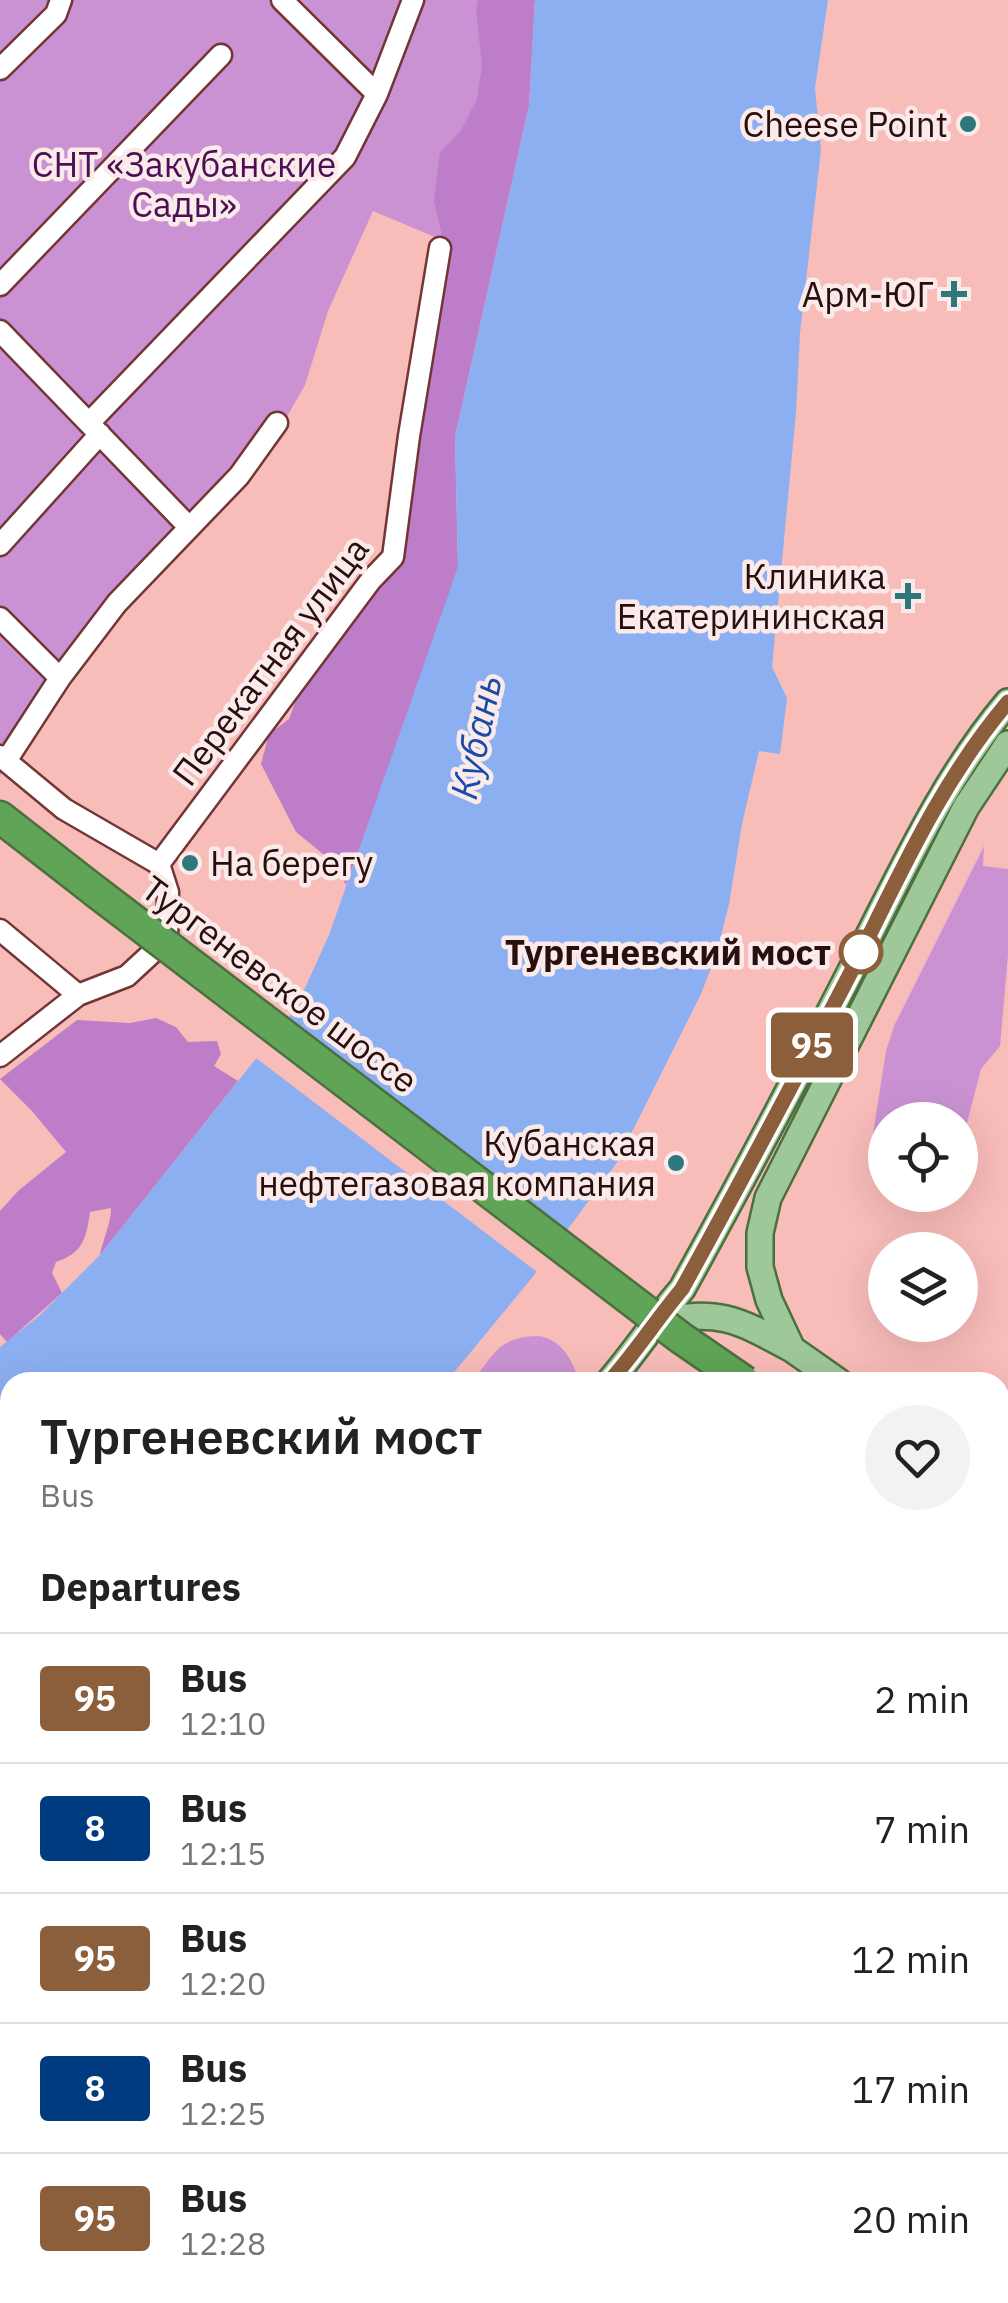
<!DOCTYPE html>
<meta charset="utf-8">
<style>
body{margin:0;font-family:"IBM Plex Sans",sans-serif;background:#f2f2f2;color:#222;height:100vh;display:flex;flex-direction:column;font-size:38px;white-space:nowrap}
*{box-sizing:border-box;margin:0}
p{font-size:32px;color:#767676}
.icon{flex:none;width:55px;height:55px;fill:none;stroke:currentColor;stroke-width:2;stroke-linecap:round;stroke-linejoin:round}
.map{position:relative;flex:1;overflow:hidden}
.details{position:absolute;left:0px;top:1372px;width:1010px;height:932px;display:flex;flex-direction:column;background:#fff;border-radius:30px 30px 0 0;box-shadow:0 10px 40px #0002}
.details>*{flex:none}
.badge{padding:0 20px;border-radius:8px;font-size:35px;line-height:65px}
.buttons{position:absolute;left:868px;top:1102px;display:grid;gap:20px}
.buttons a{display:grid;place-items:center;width:110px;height:110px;border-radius:50%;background:#fff;box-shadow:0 10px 40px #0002;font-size:50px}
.map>.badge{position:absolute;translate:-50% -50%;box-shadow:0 0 0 5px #fff}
h2{padding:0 40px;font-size:38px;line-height:90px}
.round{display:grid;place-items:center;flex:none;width:105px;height:105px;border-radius:52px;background:#f2f2f2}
.headline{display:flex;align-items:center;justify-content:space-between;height:170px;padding:0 40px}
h1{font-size:48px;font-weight:600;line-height:75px}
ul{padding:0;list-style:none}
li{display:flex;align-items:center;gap:30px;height:130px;padding:0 40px;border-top:2px solid #e0e0e0}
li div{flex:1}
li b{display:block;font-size:38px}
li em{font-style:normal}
li .badge{min-width:110px;font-weight:700;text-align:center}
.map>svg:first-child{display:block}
.green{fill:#ca92d3}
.forest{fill:#bd7dc8}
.water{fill:#8baff1}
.pier{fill:#f8bcb9}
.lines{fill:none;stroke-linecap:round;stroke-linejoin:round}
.minor-casing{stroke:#733636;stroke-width:25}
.major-casing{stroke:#4c703d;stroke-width:30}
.highway-casing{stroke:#4c703d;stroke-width:35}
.minor{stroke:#fff;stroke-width:20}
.major{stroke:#9fc89a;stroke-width:25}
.highway{stroke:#5fa457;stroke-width:30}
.highway-bridge-casing{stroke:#4c703d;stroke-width:35;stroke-linecap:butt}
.highway-bridge{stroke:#5fa457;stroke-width:30}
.line-casing{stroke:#fff;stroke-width:22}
.line{stroke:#8b5e3c;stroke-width:15}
.poi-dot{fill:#2e787d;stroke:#faeae9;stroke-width:4}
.stop-dot{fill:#fff;stroke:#8b5e3c;stroke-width:5}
.labels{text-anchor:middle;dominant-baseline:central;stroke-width:9;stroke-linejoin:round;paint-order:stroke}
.poi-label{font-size:35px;fill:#280e0e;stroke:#faeae9;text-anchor:end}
.park-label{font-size:35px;fill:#4c0f55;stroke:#faeae9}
.street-label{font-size:35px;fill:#280e0e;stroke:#faeae9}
.stop-label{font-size:35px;font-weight:bold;fill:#280e0e;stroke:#faeae9;text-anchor:end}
.water-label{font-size:38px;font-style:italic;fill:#1a4ba8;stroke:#faeae9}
</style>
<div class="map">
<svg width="1008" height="2303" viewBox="0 0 1008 2303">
<rect width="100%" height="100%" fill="#f8bcb9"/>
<path class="green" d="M0,0H497L454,245L373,211L328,311L305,385L284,422L60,679L0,776Z
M984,846L983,866L1008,869V955L1000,1046L981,1069L960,1150V1120H885V1128L868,1165L886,1051L894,1026Z
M539,1336C562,1340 573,1360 579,1382H472C495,1353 498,1337 539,1336Z
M10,1943V2007L0,2011V1946Z"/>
<path class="forest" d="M478,0H535L529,106L455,437L458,567L429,659L346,885L334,863L296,832L261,764L269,734L289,719L299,692L367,600L387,580L392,508L445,248L434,201L440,152L461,131L477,99L482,66L476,10Z
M156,1018L176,1027L188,1042L217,1041L221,1054L214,1066L238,1081L100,1255C103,1238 111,1225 111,1208L90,1212C86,1239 83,1253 56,1262L52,1273L62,1293L7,1342L0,1334V1211L18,1191L66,1152L32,1111L0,1079L77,1020L130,1023Z"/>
<path class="water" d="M535,0H828L815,88L821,150L800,333L796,412L772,667L787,698L780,754L759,751L742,824L729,904L717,952L701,994L616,1164L531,1279L446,1382H10V1819L6,1815L0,1819V1347L39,1316L100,1255L296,1008L329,935L458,567L455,437L529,106Z"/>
<path class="pier" d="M284,1016L571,1234L541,1275L252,1055Z"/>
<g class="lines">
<defs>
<path id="minor" d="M282,0L377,94
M0,69L56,14L61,0
M0,285L221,55
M0,331L189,527
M89,423L345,157L377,94L413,0
M0,545L100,434
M0,618L60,678
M0,756L64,809L159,864
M6,761L60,678L117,603L239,476L277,423
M159,864L371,580L393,557L409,436L440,248
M0,930L78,995
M0,1056L78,995L127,976L167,939L168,892L159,864
M1000,1580C1008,1614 1006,1652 1000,1686
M1000,1896L1008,1898
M1000,2279L1008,2281
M0,2294L10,2290
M390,2295L393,2303
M702,2303L704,2295
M884,2303L885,2295"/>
<path id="major" d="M654,1322C719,1309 735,1318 792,1349
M609,1382C635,1352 656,1319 682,1289C744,1177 803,1065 861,951C905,865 945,777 1008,702
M839,1382L792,1349L769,1300L760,1267V1233L768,1198L966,807L1008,744
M1000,1471L1008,1467
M1000,1571L1008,1573
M0,1909L10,1904
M0,1937L10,1933"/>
<path id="highway" d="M0,817L95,891
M1000,1491L1008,1494"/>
</defs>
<use href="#minor" class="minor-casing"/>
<use href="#major" class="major-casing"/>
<use href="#highway" class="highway-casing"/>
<use href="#minor" class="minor"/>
<use href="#major" class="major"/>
<use href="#highway" class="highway"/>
<defs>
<path id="highway-bridge" d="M95,891L681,1338L745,1382"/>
</defs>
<use href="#highway-bridge" class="highway-bridge-casing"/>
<use href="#highway-bridge" class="highway-bridge"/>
</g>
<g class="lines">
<defs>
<path id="line" d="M609,1382C636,1352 656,1320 682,1289C740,1184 796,1078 851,972C898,879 940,782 1008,702"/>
</defs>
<use href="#line" class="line-casing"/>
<use href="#line" class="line"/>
</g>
<g class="poi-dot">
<circle cx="968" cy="124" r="10"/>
<path d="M949 279h10v10h10v10h-10v10h-10v-10h-10v-10h10z"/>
<path d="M903 581h10v10h10v10h-10v10h-10v-10h-10v-10h10z"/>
<circle cx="190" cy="863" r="10"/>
<circle cx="676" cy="1163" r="10"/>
</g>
<circle class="stop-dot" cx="861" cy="952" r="20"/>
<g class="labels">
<g class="poi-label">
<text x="948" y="124">Cheese Point</text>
<text x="934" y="294">Арм-ЮГ</text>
<text x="886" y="576">Клиника<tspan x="886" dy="40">Екатерининская</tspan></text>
<text x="210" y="863" text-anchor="start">На берегу</text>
<text x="656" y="1143">Кубанская<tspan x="656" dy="40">нефтегазовая компания</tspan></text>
</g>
<g class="park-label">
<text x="184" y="164">СНТ «Закубанские<tspan x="184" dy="40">Сады»</tspan></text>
</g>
<g class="street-label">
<text transform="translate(270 661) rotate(-53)">Перекатная улица</text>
<text transform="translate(280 984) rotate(37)">Тургеневское шоссе</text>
</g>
<g class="stop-label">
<text x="831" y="952">Тургеневский мост</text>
</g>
<g class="water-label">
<text transform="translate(475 737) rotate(-78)">Кубань</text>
</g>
</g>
</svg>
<div class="buttons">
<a><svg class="icon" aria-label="locate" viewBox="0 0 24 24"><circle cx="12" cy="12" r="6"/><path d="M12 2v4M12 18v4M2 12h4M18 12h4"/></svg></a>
<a><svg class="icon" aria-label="layers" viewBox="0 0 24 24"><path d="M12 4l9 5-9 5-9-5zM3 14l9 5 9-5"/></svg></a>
</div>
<b class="badge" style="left:812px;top:1045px;background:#8b5e3c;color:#fff">95</b>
<section class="details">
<div class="headline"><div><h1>Тургеневский мост</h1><p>Bus</p></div><a class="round"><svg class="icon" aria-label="heart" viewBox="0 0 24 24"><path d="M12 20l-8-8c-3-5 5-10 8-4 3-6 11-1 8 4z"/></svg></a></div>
<h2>Departures</h2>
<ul>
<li><span class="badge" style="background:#8b5e3c;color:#fff">95</span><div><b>Bus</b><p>12:10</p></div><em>2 min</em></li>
<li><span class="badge" style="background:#003b80;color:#fff">8</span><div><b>Bus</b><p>12:15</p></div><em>7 min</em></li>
<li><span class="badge" style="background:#8b5e3c;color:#fff">95</span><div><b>Bus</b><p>12:20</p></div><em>12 min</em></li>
<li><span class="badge" style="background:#003b80;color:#fff">8</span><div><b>Bus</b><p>12:25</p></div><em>17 min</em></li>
<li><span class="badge" style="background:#8b5e3c;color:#fff">95</span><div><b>Bus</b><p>12:28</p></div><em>20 min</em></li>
</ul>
</section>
</div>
